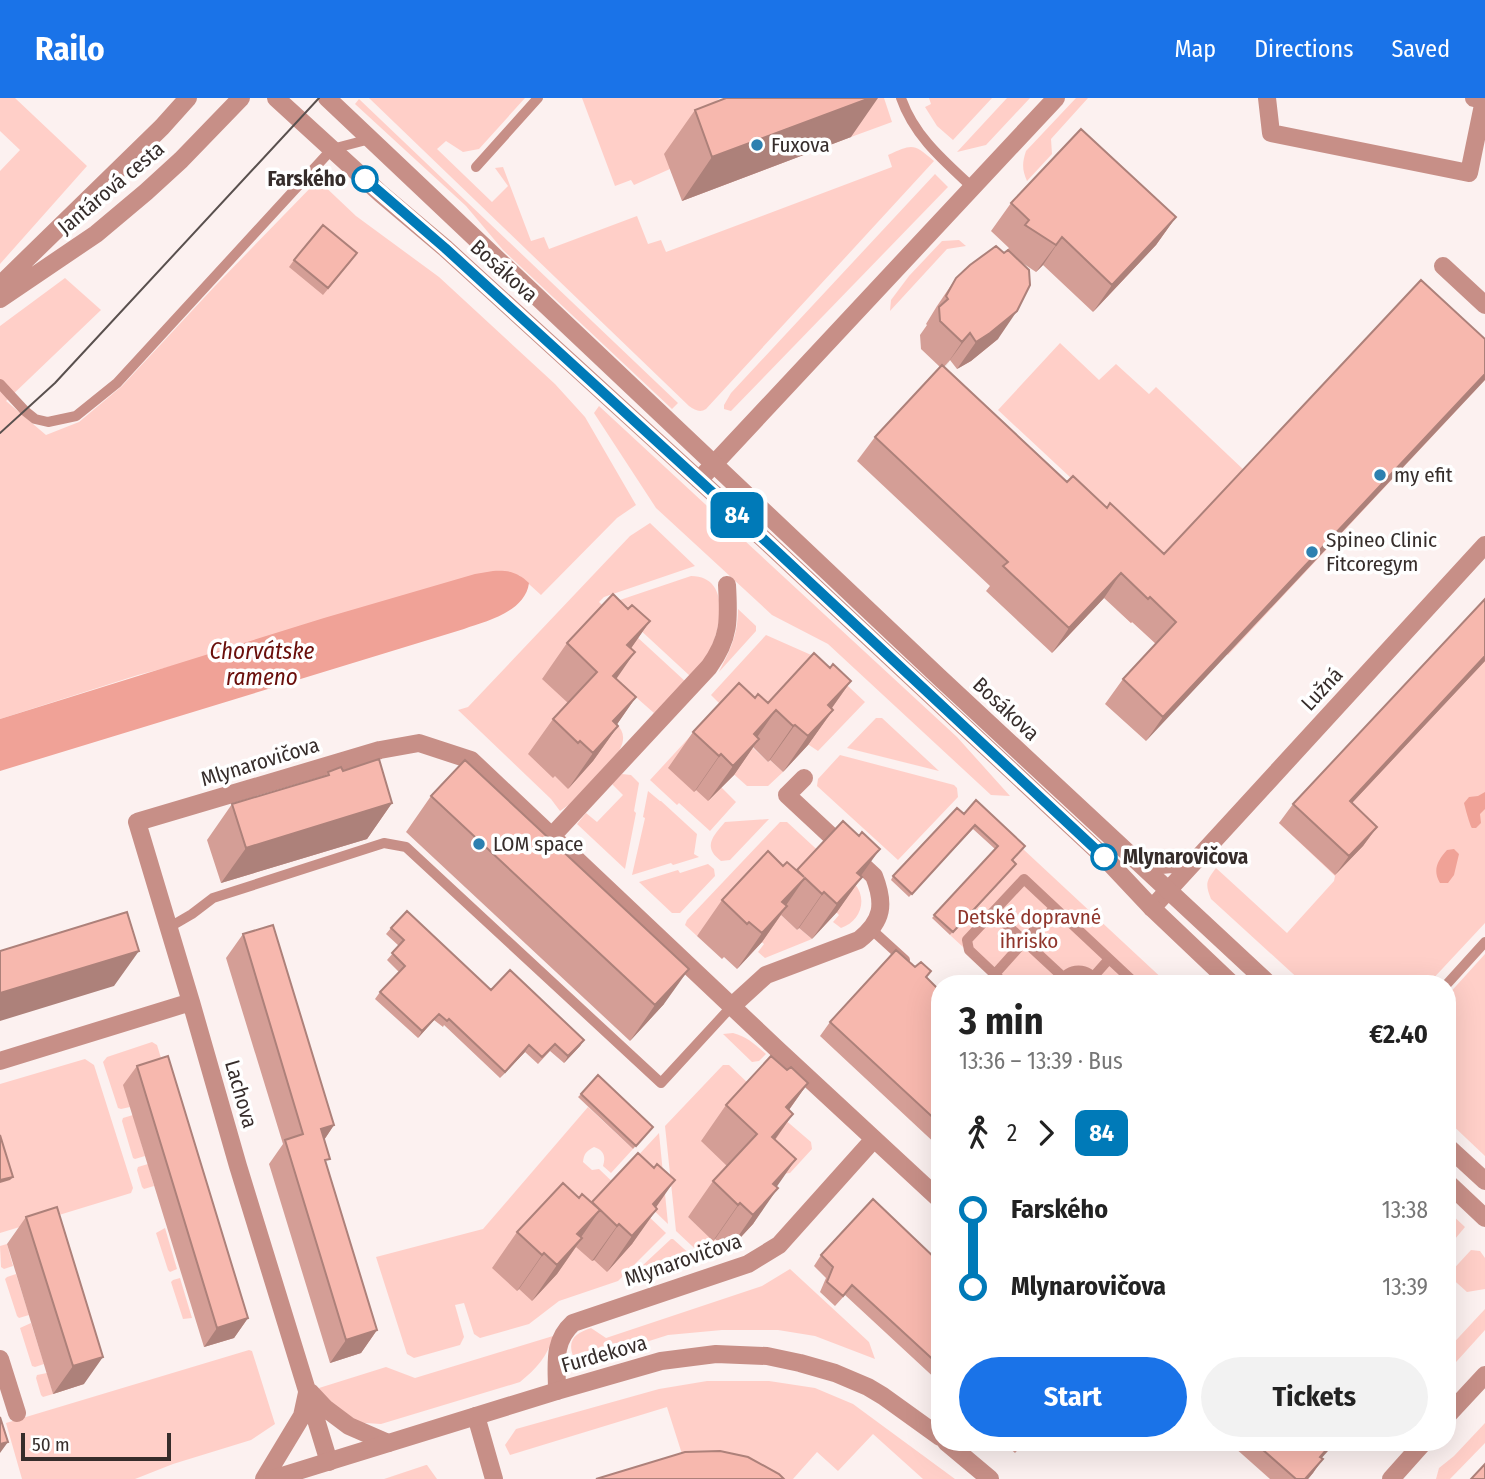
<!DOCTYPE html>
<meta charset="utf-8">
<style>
body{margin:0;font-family:"Fira Sans Condensed",sans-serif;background:#f2f2f2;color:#222;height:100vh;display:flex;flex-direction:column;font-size:26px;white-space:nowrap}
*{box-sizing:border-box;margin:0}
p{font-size:23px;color:#767676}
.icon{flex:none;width:38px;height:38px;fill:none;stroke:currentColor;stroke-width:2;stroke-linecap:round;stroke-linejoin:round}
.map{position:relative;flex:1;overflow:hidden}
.drawer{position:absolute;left:931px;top:877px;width:525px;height:476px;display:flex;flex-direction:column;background:#fff;border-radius:28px;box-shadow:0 7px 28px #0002}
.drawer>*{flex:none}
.badge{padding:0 14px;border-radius:10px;font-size:24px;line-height:46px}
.scale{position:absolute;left:21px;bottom:18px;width:150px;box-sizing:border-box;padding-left:7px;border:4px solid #362d2b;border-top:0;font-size:19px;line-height:24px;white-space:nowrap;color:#362d2b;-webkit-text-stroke:5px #fff;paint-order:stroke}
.map>.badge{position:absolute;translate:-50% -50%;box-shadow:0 0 0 4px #fff}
.legs{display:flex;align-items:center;gap:10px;height:77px;padding:0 28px;font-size:23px}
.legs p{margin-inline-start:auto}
.headline{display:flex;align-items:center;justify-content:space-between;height:119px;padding:0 28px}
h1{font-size:38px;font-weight:700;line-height:52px}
.primary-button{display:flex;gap:14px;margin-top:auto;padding:14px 28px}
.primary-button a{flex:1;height:80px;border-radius:42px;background:#1a73e8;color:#fff;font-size:28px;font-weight:700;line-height:80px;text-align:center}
.primary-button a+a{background:#f2f2f2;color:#222}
ul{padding:0 28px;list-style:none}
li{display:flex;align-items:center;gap:24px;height:77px;font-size:26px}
li i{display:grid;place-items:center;width:10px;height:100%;margin:0 9px;background:currentColor}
li i::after{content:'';width:18px;height:18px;margin:-9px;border:5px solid;border-radius:50%;background:#fff}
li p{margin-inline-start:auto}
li:first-child i{background:linear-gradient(#0000 50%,currentColor 0)}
li:last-child i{background:linear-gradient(currentColor 50%,#0000 0)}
header{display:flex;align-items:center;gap:42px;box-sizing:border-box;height:98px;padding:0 35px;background:#1a73e8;color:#fff}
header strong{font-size:33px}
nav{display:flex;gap:38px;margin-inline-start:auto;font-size:24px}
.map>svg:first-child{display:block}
.green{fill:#ffcfc8}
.water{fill:#f0a297}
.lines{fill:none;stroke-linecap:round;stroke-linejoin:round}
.service{stroke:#c78f87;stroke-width:10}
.minor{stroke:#c78f87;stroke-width:18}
.tertiary{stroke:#c78f87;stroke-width:18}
.tram{stroke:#59504e;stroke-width:2}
.wall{fill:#d49e96}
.shaded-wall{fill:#ad817a}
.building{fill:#f7b8ae;stroke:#ad817a;stroke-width:2}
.line-1-casing{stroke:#fff;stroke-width:16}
.line-1{stroke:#007ab8;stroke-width:10}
.poi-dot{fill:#2d80b0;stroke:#fff;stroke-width:2.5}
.stop-1-dot{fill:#fff;stroke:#007ab8;stroke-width:3.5}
.labels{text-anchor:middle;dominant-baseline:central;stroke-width:7;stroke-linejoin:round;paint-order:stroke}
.poi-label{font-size:21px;fill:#362d2b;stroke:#fff;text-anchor:start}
.stop-label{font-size:21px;font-weight:bold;fill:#362d2b;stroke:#fff;text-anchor:end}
.street-label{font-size:21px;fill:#362d2b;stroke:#fff}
.park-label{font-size:21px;fill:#90362c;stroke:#fff}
.water-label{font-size:23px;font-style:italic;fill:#6a0f0b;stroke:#fff}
</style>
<header>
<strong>Railo</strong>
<nav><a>Map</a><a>Directions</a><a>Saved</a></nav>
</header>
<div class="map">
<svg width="1485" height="1381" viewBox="0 0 1485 1381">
<rect width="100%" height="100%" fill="#fcf1f0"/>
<path class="green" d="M0,0H15L87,68L0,166V73L20,52L0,33Z
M369,0H525L479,51L463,54L446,43L437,51L492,104L508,88L495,70L503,69L531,143L544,139L549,151L637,118L648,146L661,142L666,154L892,69L888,57C913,46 913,45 934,63L706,311C700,315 695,312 689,308Z
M582,0H720L703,13L670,71L634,87L631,82L615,88Z
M836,0H884L892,24L851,39Z
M929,0H992L953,42L937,28L925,9L931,6Z
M1007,0H1030L986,47L957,54Z
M1076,0H1088L1051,41L1052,56L1027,83C1022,72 1022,65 1026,53Z
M359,1L678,305L672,311L503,152L466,108L355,6Z
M935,76L948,89L731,313L724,311V307L731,295Z
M318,82L356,118L439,179L555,286L585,319L636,407L617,420L541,497L519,477L138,577L0,621V228L65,180L101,212L6,303L46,337L79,324L122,288L215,188Z
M959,142L966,148L947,151L890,213L891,202L909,178L942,143Z
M1060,245L1099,282L1116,266L1149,296L1156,289L1246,374L1485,282L1228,557L1187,519L1159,549L1133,524L1131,525L1117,512L1071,380L998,312Z
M599,308L957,639L1010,698L991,697L828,546L772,517L656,410L594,315Z
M650,425L695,468L604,499L599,504L686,584L654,615L621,586L603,614C617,626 630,633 619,653L570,706L560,713L551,701L458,612L468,609L630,438Z
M691,478C730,478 722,528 710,552C705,562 697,570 690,578L611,505Z
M738,511L756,528V533L719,574C730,552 738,537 738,511Z
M1485,522V825L1429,885H1303L1211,801C1205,786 1206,783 1216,770L1287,835L1334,783L1335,778L1279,725Z
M766,537L818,560L865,604L818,653L803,643L789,591L694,693L696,692L721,689L736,704L710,733L679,705L677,707L650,682L720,606L711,597Z
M876,620H882L939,673L847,650Z
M751,648L768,664L770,662L783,674L768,688H747L729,672Z
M840,657L954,687L957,690L958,699L898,762L817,688L818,681Z
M622,676L631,677L639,685L634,713L636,715L625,771L577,726L586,715L597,724L623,697L612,686Z
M648,693L660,703H661L697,736L694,756L699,759L673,767L671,765L632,777L645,720L643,719Z
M769,721L730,762L721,763C702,749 713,738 725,724Z
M780,724H787L837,770L771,808L743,789L697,838L685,827L687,822Z
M1023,751L1167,885H1002L950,837L1014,769L1010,765Z
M708,766L714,771L715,778L680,815H672L639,784L678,772L680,775Z
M855,786C868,802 860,824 841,830L833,824L839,817L832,810Z
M780,816L797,832L799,830L812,841L765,860L758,854L764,846L757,840Z
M1485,856V1058L1447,1022V898Z
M733,935C747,939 755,946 766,956L759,963L752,964L723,936Z
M152,944L157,947L174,1002L124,987L130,1009L121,1011L118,1010L103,964L107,959Z
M85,961L94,967L133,1090L131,1095L0,1135V986Z
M723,967H729L750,987L734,1070L688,1119L713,1142L715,1141L728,1153L724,1156L707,1162L676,1133L665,1028Z
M588,1009L633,1051L611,1075L603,1068C606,1059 604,1052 594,1049C586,1053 584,1056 583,1064L592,1072L599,1071L666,1135L618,1183L559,1203L529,1226L480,1240L474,1236L464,1205L455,1207L464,1239L460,1247L414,1260L407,1256L376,1159L483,1131Z
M133,1017L145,1058L135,1061L133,1060L122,1023L123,1020Z
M783,1020L811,1044L812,1051L790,1075L782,1076L762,1058Z
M659,1035L668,1126L621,1081V1076Z
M148,1066L154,1088L144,1091L142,1089L137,1072L138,1069Z
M1447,1112L1465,1129L1455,1141L1447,1134Z
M165,1130L177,1171L170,1174L168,1172L156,1135Z
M671,1141H673L693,1159L648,1173L642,1168Z
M7,1146L13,1168L4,1171L1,1169L0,1148Z
M1471,1152L1480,1153L1485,1160V1191L1467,1194L1448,1177Z
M790,1171L869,1244L875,1261L815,1238L778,1232H722L668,1237L583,1264L573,1258C567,1241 576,1235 591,1230L606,1240L762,1188Z
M16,1176L29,1217L19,1220L17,1218L5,1181L7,1179Z
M180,1180L192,1220L183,1221L171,1184L173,1182Z
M1485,1211V1232L1447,1274V1252Z
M31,1225L44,1266L35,1269L32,1268L20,1230Z
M553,1238C548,1258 536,1271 520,1284L381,1326L350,1324L325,1305L319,1290L386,1269L415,1280Z
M249,1252L252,1253L275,1326L251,1342L173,1366L135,1381H22L6,1325Z
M47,1275L53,1296L43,1299L41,1297L36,1280L37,1277Z
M707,1283H769L815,1290L853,1306L955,1381H923L873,1336L838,1373L817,1354L793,1381H779L682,1356L667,1309L510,1357L505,1347L516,1331L659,1291Z
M1485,1325V1345L1450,1381H1436L1439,1370L1454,1358Z
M427,1367L437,1381H384L426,1367Z"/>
<path class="water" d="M493,473C508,472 518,474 529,485C525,514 487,523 464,531L0,673V621L324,520L475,476Z
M1485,694V711L1480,716L1481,725L1476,730H1472C1470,728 1465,709 1464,705L1469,699L1478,698Z
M1454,751L1459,756L1454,777L1448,785H1440C1432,772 1438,762 1447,752Z"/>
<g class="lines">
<path class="service" d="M901,0C914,38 944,63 973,90
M476,69L538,0
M0,286L25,313L35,321L48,324L76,318L117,285L332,51L370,41
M993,814L1063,879
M168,830L192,816L213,800L384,745L406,749L661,985L732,908
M872,832L905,862
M995,876L1054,810
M1094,878L1109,861
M1005,886L969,852L967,842L1024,781L1136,886
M1059,886C1069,868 1088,868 1098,886
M1447,886L1485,844"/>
<path class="minor" d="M1267,0L1271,35L1469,75L1484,2L1474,0
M1443,168L1485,207
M699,382L1056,0
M552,738L709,569C730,540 729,521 727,487
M1131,758L1161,767L1192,764
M1152,810L1485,447
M191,904L137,724L380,652L419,645L471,662L777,951L940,1102
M732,908L766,877L859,842C883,823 885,806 874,778L787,697L804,680
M0,963L191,904L238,1068L329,1364
M0,1261L17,1315
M557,1293C557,1267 552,1244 573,1225L748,1166L779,1147L874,1041
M310,1294L325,1310L349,1328L388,1345
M476,1318L494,1381
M264,1381L302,1318L307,1295"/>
<path class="tertiary" d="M276,0L381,96L445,150L757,435L1105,760L1152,810L1232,886
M327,0L939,579L1269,886
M0,187L162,29L188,0
M0,201L96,136L146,94L181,62L241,0
M1447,1048L1485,1083
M1447,1084L1485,1120
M1447,1318L1485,1277
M946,1344L990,1381
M272,1381L557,1293L661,1263L716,1256L767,1258L800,1265L835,1275L868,1289L883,1298L940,1339
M1391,1381L1424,1344"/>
<path class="tram" d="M0,335L55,285L319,0"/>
</g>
<path class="wall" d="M695,12L851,39L682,103L664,56Z
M1011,105L1176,119L1156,147L1093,214L1043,167L1036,174L1021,164L998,241L971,263L957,271L950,262L944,269L1067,384L1107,410L1164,456L1485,241L1146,643L1105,606L1123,581L1156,546L1132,524L1131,525L1104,500L1052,555L986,493L990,488L857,363L875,339L940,269L921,251L920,237L927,227L926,226L937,208L956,180L1004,155L1009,150L991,133Z
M294,162H352L323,197L289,169Z
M1485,501V563L1352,705L1377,729L1363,748L1335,777L1279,725L1293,706Z
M628,511L650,523L631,550L616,581L636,599L617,626L618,628L593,663L568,691L555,678L553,680L528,656L553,621L568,605L542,581L567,545Z
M830,570L851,583L832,610L833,612L808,647L783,674L770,662L768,664L753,649L734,677L708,703L696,692L694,694L668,670L693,634L755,600L768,605Z
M343,673L392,705L367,741L221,785L207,742L232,706L325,678L328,674Z
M431,698L664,906L630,943L406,734Z
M964,716L1025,748L1013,762L1016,766L1014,769L950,837L932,820L995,751L973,731L909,799L891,782L893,778Z
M783,768L796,773L861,778L837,814L812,841L799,830L797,832L781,817L762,844L737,871L724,859L722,861L697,838L722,802Z
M391,830L491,892L584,942L580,948L564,965L550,953L538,966L525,954L500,980L444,927L443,929L434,922L418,940L375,901L380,894L399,874L387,862L399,848L386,836Z
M243,836L334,1027L324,1042L326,1067L377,1232L361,1255L330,1265L269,1066L283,1046L226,860Z
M915,869L940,893V1050L820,938L830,924Z
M137,968L248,1220L234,1240L204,1249L123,987Z
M787,972L808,985L789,1012L793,1016L775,1042L776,1089L753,1126L728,1153L715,1141L713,1143L688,1119L713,1083L727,1068L701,1043L726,1007Z
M581,996L653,1029L633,1051L578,999Z
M579,1100L592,1104L656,1109L632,1146L607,1174L594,1162L592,1163L576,1149L557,1176L532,1203L519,1191L517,1193L492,1170L517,1134Z
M26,1119L84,1286L53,1296L7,1146Z
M821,1157L938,1163L940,1162V1285L845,1197L835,1208L820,1194L826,1180L814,1168Z
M1003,1344H1025L1015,1355Z
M1033,1344H1048L1041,1351Z
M1232,1344H1334L1321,1360L1313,1375L1308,1381H1270L1234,1349L1236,1347Z"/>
<path class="shaded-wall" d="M870,0H878L851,39L682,103L712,59Z
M1176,119L1156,147L1093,214L1112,187Z
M1062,139L1043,167L1036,174L1056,147Z
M1017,213L998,241L971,263L957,271L976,244Z
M970,235L950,262L943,272L962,244Z
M1485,276V282L1146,643L1163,619Z
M1121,475L1104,500L1052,555L1069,530Z
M650,523L625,559L627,547Z
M635,554L610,590L613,578Z
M1485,558V563L1336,722L1350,703Z
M851,583L826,618L828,607Z
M636,599L611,635L613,623Z
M776,612L751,648L754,636Z
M833,612L808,647L783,674L808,638Z
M795,627L770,662L768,664L793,628Z
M618,628L593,663L568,691L593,655Z
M759,641L734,677L708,703L733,668Z
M721,656L696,692L694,694L719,658Z
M392,705L367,741L221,785L246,750Z
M1377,729L1363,748L1335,777L1349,758Z
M880,751L855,786L857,775Z
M862,779L837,814L812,841L837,806Z
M805,780L780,816L782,804Z
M824,794L799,830L797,832L822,796Z
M787,808L762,844L737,871L762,835Z
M139,853L114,888L0,923V895Z
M689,871L664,906L630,943L655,907Z
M439,916L434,922L418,940L422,933Z
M584,942L580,948L564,965L568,958Z
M529,947L525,954L500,980L505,974Z
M808,985L783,1020L786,1009Z
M793,1016L768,1051L772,1039Z
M334,1027L318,1051L321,1031Z
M796,1061L771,1097L773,1086Z
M13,1079L10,1082L0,1085V1082Z
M675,1082L650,1118L653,1106Z
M778,1090L753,1126L728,1153L753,1117Z
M740,1105L715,1141L713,1143L738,1107Z
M657,1111L632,1146L607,1174L632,1138Z
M600,1112L575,1148L577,1136Z
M619,1126L594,1162L592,1163L617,1128Z
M582,1140L557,1176L532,1203L557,1167Z
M544,1155L519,1191L517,1193L542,1157Z
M248,1220L234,1240L204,1249L217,1230Z
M377,1232L361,1255L330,1265L346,1242Z
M103,1259L84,1286L53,1296L73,1268Z
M8,1344L0,1355V1346Z
M1333,1344H1334L1328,1353L1310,1373L1320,1359Z
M1323,1361L1313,1375L1308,1381H1305Z"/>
<path class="building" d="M726,0H870L712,59L695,12Z
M1081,31L1176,119L1112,187L1062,139L1056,147L1025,127L1029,122L1011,105Z
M323,127L357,155L328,190L294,162Z
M996,148L1004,155L1008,152L1029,172L1030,187L1017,213L990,235L976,244L970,235L962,244L940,223L939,209L948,201L946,198L956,180L970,167Z
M1421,182L1485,241V276L1163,619L1123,581L1176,524L1150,499L1148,501L1121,475L1069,530L1003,468L1008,464L875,339L942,267L1067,384L1073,378L1107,410L1110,405L1164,456Z
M613,496L628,511L632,507L650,523L627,547L635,554L613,578L636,599L613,623L618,628L593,655L580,643L578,645L553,621L597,574L567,545Z
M1485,501V558L1350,703L1377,729L1349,758L1293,706Z
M814,555L830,570L833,566L851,583L828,607L833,612L808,638L795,627L793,628L776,612L754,636L759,641L733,668L721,656L719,658L693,634L739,585L755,600L758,596L768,605Z
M379,661L392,705L246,750L232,706L329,677L328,674L341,669L343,673Z
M465,662L689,871L655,907L431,698Z
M976,702L1025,748L1012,762L1016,766L953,834L934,817L998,748L975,727L912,796L893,778L957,710L964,716Z
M843,723L859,738L862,734L880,751L857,775L862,779L837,806L824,794L822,796L805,780L782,804L787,808L762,835L749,824L747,826L722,802L768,753L783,768L787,764L804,779L797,772Z
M407,813L491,892L510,872L584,942L568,958L555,946L542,959L529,947L505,974L449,921L447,923L439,916L422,933L380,894L405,868L392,855L404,842L391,830Z
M127,814L139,853L0,895V853Z
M273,827L334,1027L321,1031L330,1061L325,1062L377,1232L346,1242L285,1042L303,1036L243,836Z
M896,852L915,869L921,864L931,873L926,879L940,893V1026L830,924Z
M168,958L248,1220L217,1230L137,968Z
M771,958L787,972L791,969L808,985L786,1009L793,1016L772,1039L796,1061L773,1086L778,1090L753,1117L740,1105L738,1107L713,1083L757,1036L726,1007Z
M598,977L653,1029L636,1048L581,996Z
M0,1037L13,1079L0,1082Z
M638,1055L654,1070L657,1066L675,1082L653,1106L657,1111L632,1138L619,1126L617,1128L592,1104Z
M563,1085L579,1100L582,1096L600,1112L577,1136L582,1140L557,1167L544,1155L542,1157L517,1134Z
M873,1101L938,1163L940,1162V1268L852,1187L843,1198L827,1184L833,1169L821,1157Z
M57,1109L103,1259L73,1268L26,1119Z
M0,1319L8,1344L0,1346Z
M1254,1344H1333L1320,1359L1323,1361L1305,1381H1296Z
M720,1353L748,1359L779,1376L784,1381H596L685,1354Z
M1485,1366V1381H1471Z"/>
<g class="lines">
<defs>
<path id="line-1" d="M365,81L445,150L757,435L1104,759"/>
</defs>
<use href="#line-1" class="line-1-casing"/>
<use href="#line-1" class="line-1"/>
</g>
<g class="poi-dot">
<circle cx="757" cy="47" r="7"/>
<circle cx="1380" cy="377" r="7"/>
<circle cx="1312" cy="454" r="7"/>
<circle cx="479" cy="746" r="7"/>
</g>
<g class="stop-1-dot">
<circle cx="365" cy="81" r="12"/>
<circle cx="1104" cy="759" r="12"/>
</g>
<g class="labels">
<g class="poi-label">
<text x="771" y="47">Fuxova</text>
<text x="1394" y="377">my efit</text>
<text x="1326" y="442">Spineo Clinic<tspan x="1326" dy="24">Fitcoregym</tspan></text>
<text x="493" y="746">LOM space</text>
</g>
<g class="stop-label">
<text x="346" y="81">Farského</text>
<text x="1123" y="759" text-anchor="start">Mlynarovičova</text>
</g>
<g class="street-label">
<text transform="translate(111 90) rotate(-40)">Jantárová cesta</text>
<text transform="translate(504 173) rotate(42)">Bosákova</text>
<text transform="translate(1322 591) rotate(-47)">Lužná</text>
<text transform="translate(1006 611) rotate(43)">Bosákova</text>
<text transform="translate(260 664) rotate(-17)">Mlynarovičova</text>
<text transform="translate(241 996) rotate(74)">Lachova</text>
<text transform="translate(683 1162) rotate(-19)">Mlynarovičova</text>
<text transform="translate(604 1256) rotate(-16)">Furdekova</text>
</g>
<g class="park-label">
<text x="1029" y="819">Detské dopravné<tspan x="1029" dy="24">ihrisko</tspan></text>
</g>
<g class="water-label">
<text x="262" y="553">Chorvátske<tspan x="262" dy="26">rameno</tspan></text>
</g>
</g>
</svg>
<div class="scale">50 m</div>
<b class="badge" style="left:737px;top:417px;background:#007ab8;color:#fff">84</b>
<section class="drawer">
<div class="headline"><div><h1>3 min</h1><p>13:36 – 13:39 · Bus</p></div><b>€2.40</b></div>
<div class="legs"><svg class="icon" aria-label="walk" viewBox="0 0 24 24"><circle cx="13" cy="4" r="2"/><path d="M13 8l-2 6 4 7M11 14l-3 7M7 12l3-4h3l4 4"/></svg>2<svg class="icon" aria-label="forward" viewBox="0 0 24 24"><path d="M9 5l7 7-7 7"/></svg><b class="badge" style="background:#007ab8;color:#fff">84</b></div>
<ul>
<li><i style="color:#007ab8"></i><b>Farského</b><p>13:38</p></li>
<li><i style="color:#007ab8"></i><b>Mlynarovičova</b><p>13:39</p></li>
</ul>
<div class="primary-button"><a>Start</a><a>Tickets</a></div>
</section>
</div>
